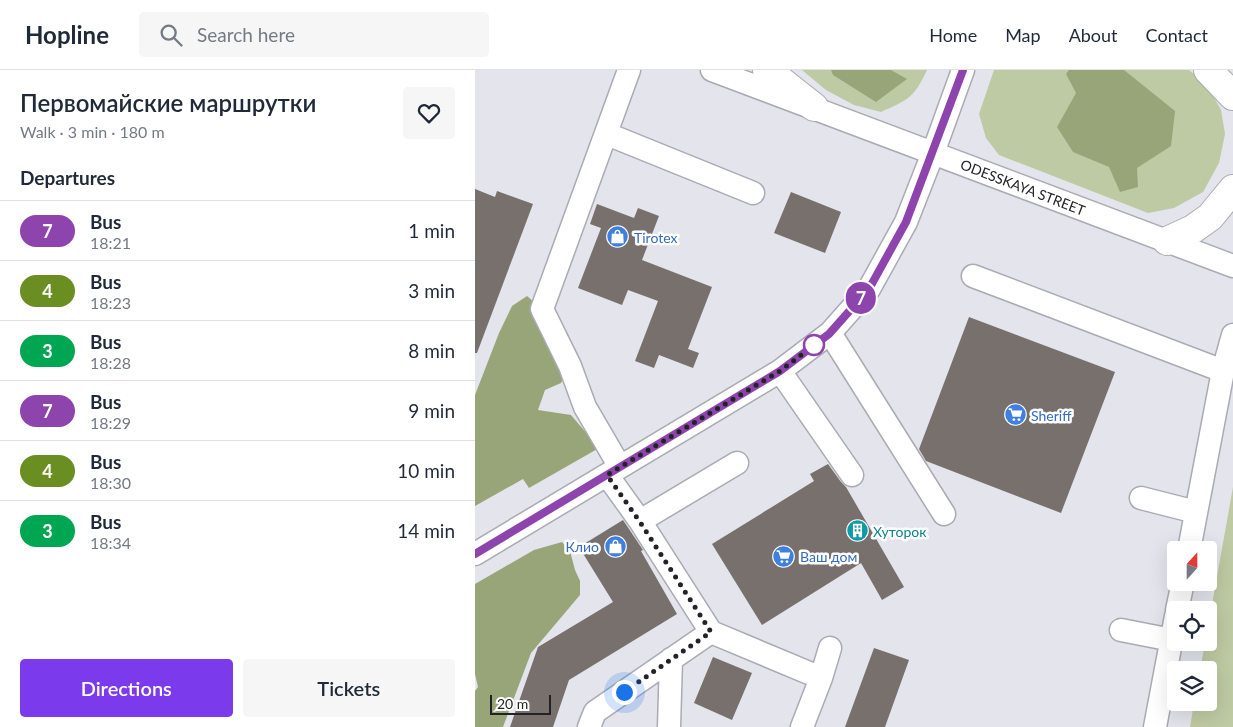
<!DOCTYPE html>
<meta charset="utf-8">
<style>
body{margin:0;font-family:Lato,sans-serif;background:#f6f6f7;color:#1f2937;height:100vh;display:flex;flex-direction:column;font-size:19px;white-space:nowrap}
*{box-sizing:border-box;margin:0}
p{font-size:16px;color:#747a83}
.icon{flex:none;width:28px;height:28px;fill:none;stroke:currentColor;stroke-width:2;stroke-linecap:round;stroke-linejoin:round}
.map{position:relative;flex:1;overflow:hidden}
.sheet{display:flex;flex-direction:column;background:#fff;width:475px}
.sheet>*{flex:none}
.badge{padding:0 10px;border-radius:16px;font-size:18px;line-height:32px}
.needle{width:32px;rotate:21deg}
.tools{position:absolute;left:692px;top:471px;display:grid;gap:10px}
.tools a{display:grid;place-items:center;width:50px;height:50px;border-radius:5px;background:#fff;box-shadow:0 5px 20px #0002;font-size:25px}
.scale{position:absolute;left:15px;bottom:12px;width:61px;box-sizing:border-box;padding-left:5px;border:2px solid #222326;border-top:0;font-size:14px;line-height:18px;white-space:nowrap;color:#222326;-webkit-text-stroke:4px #fff;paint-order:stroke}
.you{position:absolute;width:25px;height:25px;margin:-12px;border:4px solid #fff;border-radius:50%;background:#1a73e8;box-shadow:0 0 0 8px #1a73e833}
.map>.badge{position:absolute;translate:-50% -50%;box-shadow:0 0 0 2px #fff}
h2{padding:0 20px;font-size:19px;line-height:45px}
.round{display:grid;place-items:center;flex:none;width:52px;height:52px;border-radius:5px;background:#f6f6f7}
.head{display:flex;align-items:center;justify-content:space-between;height:85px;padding:0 20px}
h1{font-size:24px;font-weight:600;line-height:38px}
.button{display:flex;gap:10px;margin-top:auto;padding:10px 20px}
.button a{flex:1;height:58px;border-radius:5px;background:#7c3aed;color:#fff;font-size:20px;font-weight:600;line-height:58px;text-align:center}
.button a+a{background:#f6f6f7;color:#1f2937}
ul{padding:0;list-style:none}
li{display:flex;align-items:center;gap:15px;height:60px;padding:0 20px;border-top:1px solid #e0e1e3}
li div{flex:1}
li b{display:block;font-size:19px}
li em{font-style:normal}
li .badge{min-width:55px;font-weight:700;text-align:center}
header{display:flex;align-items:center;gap:30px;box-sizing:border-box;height:70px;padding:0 25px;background:#fff;border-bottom:1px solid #e0e1e3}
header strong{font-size:24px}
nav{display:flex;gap:28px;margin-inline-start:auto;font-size:18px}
.search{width:350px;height:45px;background:#f6f6f7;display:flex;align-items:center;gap:12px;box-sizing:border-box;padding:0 18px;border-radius:5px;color:#747a83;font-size:19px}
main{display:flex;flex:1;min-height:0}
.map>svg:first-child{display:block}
.green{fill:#becaa3}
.forest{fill:#98a579}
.building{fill:#78706d}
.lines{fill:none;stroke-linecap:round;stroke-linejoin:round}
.minor-casing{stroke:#aaaab3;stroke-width:25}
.major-casing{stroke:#aaaab3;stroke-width:30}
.minor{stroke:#fff;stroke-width:22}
.major{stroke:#fff;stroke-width:28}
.line-casing{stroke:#fff;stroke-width:11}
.line{stroke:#8e44ad;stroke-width:8}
.walk{stroke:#222326;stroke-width:5;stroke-dasharray:0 9}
.stop-dot{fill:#fff;stroke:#8e44ad;stroke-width:2.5}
.labels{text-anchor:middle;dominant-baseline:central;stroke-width:5;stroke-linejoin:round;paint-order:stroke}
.street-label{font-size:14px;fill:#222326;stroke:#fff}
.shop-label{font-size:14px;fill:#366cbe;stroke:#fff;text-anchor:start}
.culture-label{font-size:14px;fill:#0d838f;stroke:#fff;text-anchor:start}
</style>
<header>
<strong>Hopline</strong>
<div class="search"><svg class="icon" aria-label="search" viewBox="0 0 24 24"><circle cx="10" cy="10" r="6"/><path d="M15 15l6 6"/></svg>Search here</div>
<nav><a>Home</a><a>Map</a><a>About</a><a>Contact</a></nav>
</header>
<main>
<section class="sheet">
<div class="head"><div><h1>Первомайские маршрутки</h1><p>Walk · 3 min · 180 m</p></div><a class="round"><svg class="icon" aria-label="heart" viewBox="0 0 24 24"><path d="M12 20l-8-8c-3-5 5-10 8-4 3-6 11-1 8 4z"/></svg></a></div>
<h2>Departures</h2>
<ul>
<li><span class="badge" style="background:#8e44ad;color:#fff">7</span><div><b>Bus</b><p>18:21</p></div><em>1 min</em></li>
<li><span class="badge" style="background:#6b8e23;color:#fff">4</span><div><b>Bus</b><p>18:23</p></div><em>3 min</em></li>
<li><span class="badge" style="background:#00a651;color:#fff">3</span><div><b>Bus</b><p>18:28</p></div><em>8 min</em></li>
<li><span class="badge" style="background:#8e44ad;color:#fff">7</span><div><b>Bus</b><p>18:29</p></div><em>9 min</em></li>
<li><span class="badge" style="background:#6b8e23;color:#fff">4</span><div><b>Bus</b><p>18:30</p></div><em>10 min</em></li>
<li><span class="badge" style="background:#00a651;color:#fff">3</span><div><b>Bus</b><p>18:34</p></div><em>14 min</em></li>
</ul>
<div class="button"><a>Directions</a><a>Tickets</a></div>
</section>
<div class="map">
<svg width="758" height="657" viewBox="0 0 758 657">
<rect width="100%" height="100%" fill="#e3e4ec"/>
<path class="green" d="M327,0H452C439,28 433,30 406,42L379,35L351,20Z
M519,0H714L731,13L746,40L750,64L744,93L728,122L699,138L673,143L524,85L511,68L504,44Z
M758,417V657H715L719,633L734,632V600H725L730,573L734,572V551Z"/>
<path class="forest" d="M356,0H416L432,9L401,32L358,5Z
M594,0H649L700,41L696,76L662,98L663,117L645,122L634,97L598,82L582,57L601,23L591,4Z
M52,226L67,239L95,296L86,313L70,320L63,340L96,345L124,378L54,418L48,409L0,436V325L24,263L37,236Z
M87,472L95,481L100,500L105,511V525L56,583L28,657H0V621L3,617L0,604V514L59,480Z"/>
<path class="building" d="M0,119L20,127L22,121L58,134L2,283H0Z
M316,122L366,142L350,183L299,163Z
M122,134L159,148L163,138L184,146L167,190L237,217L213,279L224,283L218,298L184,285L179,298L160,291L183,231L153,220L147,235L103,218L126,158L115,154Z
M494,247L640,302L586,443L451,391L444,379Z
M353,394L366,412L371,417L429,517L407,530L386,493L287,555L237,474L339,411L335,404Z
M148,450L168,480L166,481L202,544L94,610L78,657H35L63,577L138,532L104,477Z
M399,578L434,590L410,657H370Z
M238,587L277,603L257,650L219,633Z"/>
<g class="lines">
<defs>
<path id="minor" d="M237,0L758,196
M132,64L278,123
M498,206L748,301
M355,263L469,444
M305,301L377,405
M145,397L110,337L95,296L67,239L154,0
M132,405L165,451L236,562L346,608
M666,428L721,442
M165,451L262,393
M714,480L748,301L758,265
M0,484L305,301L355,263L394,219L431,152L458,83L488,0
M702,540L708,512
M646,560L697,570
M114,657L120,642L236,562
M194,657L196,589
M327,657L346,608L355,578
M680,657L701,546"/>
<path id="major" d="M292,0L339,37
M733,0L758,26
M692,171L718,159L735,147L758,119"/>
</defs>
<use href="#minor" class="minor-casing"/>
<use href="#major" class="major-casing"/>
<use href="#minor" class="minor"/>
<use href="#major" class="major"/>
</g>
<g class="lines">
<defs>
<path id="line" d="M0,484L305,301L354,264L394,219L431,152L488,0"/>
</defs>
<use href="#line" class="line-casing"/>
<use href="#line" class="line"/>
<path class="walk" d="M149,622L236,562L165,452L132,405L305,301L342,273L339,275"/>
</g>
<defs>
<symbol id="shop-disc" viewBox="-11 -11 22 22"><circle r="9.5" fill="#3f7fe0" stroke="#fff"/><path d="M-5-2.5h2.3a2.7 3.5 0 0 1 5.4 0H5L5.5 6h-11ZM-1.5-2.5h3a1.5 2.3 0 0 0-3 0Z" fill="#fff"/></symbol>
<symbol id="supermarket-disc" viewBox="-11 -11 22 22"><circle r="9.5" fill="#3f7fe0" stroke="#fff"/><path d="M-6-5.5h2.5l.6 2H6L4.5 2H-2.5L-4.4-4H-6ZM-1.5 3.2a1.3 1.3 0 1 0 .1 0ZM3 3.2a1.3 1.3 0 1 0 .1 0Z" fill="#fff"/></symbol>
<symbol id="building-disc" viewBox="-11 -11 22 22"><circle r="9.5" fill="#0f9aa8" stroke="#fff"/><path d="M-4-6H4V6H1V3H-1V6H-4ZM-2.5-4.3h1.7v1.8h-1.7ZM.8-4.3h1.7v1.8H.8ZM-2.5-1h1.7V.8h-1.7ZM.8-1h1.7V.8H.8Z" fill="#fff"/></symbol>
</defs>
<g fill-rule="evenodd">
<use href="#shop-disc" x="130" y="154" width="25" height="25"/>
<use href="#supermarket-disc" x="528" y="332" width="25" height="25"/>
<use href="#building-disc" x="370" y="448" width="25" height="25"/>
<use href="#shop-disc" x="128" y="464" width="25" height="25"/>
<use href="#supermarket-disc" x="296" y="474" width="25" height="25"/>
</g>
<circle class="stop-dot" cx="339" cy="275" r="10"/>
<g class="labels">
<g class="street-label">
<text transform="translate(548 117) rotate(21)">ODESSKAYA STREET</text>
</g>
<g class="shop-label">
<text x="159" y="167">Tirotex</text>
<text x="556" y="345">Sheriff</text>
<text x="124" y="476" text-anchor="end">Клио</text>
<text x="325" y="486">Ваш дом</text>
</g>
<g class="culture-label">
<text x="398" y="461">Хуторок</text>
</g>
</g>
</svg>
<div class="tools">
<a><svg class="needle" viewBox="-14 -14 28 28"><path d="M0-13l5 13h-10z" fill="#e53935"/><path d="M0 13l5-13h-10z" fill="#747a83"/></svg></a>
<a><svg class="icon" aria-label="locate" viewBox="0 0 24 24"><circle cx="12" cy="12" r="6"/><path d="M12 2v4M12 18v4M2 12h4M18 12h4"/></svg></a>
<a><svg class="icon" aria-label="layers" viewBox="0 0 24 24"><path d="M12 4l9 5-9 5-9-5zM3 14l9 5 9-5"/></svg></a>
</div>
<div class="scale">20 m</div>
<div class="you" style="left:149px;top:622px"></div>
<b class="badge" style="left:386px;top:228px;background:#8e44ad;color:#fff">7</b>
</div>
</main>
